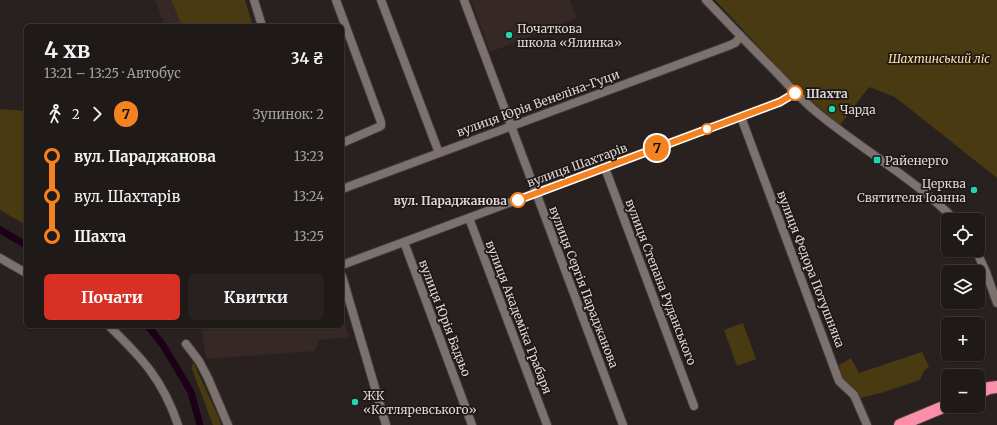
<!DOCTYPE html>
<html lang="uk">
<meta charset="utf-8">
<style>
body{margin:0;font-family:Merriweather,serif;background:#272220;color:#f1f3f6;height:100vh;display:flex;flex-direction:column;font-size:15px;white-space:nowrap}
*{box-sizing:border-box;margin:0}
p{font-size:13px;color:#a1a0a1}
.icon{flex:none;width:22px;height:22px;fill:none;stroke:currentColor;stroke-width:2;stroke-linecap:round;stroke-linejoin:round}
.map{position:relative;flex:1;overflow:hidden}
.panel{position:absolute;left:24px;top:24px;width:320px;height:304px;display:flex;flex-direction:column;background:#1f1917;border-radius:6px;box-shadow:0 1px 3px #0004,0 0 0 1px #3c3836}
.panel>*{flex:none}
.badge{padding:0 8px;border-radius:13px;font-size:14px;line-height:26px}
.controls{position:absolute;left:941px;top:213px;display:grid;gap:8px}
.controls a{display:grid;place-items:center;width:44px;height:44px;border-radius:6px;background:#1f1917;box-shadow:0 1px 3px #0004,0 0 0 1px #3c3836;font-size:20px}
.map>.badge{position:absolute;translate:-50% -50%;box-shadow:0 0 0 2px #fff}
.legs{display:flex;align-items:center;gap:6px;height:44px;padding:0 20px;font-size:13px}
.legs p{margin-inline-start:auto}
.overview{display:flex;align-items:center;justify-content:space-between;height:68px;padding:0 20px}
h1{font-size:22px;font-weight:700;line-height:30px}
.cta{display:flex;gap:8px;margin-top:auto;padding:8px 20px}
.cta a{flex:1;height:46px;border-radius:6px;background:#d93025;color:#fff;font-size:16px;font-weight:700;line-height:46px;text-align:center}
.cta a+a{background:#272220;color:#f1f3f6}
ul{padding:0 20px;list-style:none}
li{display:flex;align-items:center;gap:14px;height:40px;font-size:15px}
li i{display:grid;place-items:center;width:6px;height:100%;margin:0 5px;background:currentColor}
li i::after{content:'';width:10px;height:10px;margin:-5px;border:3px solid;border-radius:50%;background:#1f1917}
li p{margin-inline-start:auto}
li:first-child i{background:linear-gradient(#0000 50%,currentColor 0)}
li:last-child i{background:linear-gradient(currentColor 50%,#0000 0)}
.map>svg:first-child{display:block}
.built{fill:#362824}
.green{fill:#493a11}
.lines{fill:none;stroke-linecap:round;stroke-linejoin:round}
.stream{stroke:#1d0017;stroke-width:2}
.canal{stroke:#1d0017;stroke-width:7}
.minor-casing{stroke:#433c3a;stroke-width:10}
.highway-casing{stroke:#433c3a;stroke-width:14}
.minor{stroke:#7b716f;stroke-width:8}
.highway{stroke:#fb8ea8;stroke-width:12}
.line-1-casing{stroke:#fff;stroke-width:9}
.line-1{stroke:#f58220;stroke-width:6}
.poi-dot{fill:#22d5af;stroke:#1f1816;stroke-width:1.5}
.stop-1-dot{fill:#fff;stroke:#f58220;stroke-width:2}
.labels{text-anchor:middle;dominant-baseline:central;stroke-width:3.5;stroke-linejoin:round;paint-order:stroke}
.poi-label{font-size:12px;fill:#ddd7d6;stroke:#1f1816;text-anchor:start}
.park-label{font-size:12px;font-style:italic;fill:#fce19b;stroke:#1f1816}
.stop-label{font-size:12px;font-weight:bold;fill:#ddd7d6;stroke:#1f1816;text-anchor:start}
.street-label{font-size:12px;fill:#ddd7d6;stroke:#1f1816}
</style>
<div class="map">
<svg width="997" height="425" viewBox="0 0 997 425">
<rect width="100%" height="100%" fill="#29211f"/>
<path class="built" d="M155,0H171L182,26H165Z
M471,0H570L577,18L490,52Z
M342,319H343L349,337L319,340L315,351L206,359L201,326H342Z"/>
<path class="green" d="M171,0H245L253,26H182Z
M715,0H997V178L895,97L869,87L840,125L802,93Z
M0,109L26,111V225L0,210Z
M743,323L756,359L737,366L724,330Z
M922,352L929,367L924,371L920,380L884,392L861,398L843,381L839,365L851,358L859,373Z
M193,362L219,418L221,425H213L192,369Z"/>
<g class="lines">
<path class="stream" d="M712,0L750,40"/>
<path class="canal" d="M0,230L26,245
M148,326L163,345L191,392L200,425"/>
<defs>
<path id="minor" d="M254,0L262,26
M336,0L381,122V126L342,143
M381,0L439,153
M464,0L623,425
M706,0C729,24 752,48 776,72C788,85 800,98 814,110C860,149 913,177 955,220
M741,117L839,381L854,395L867,425
M605,168L694,406
M342,189L728,46L735,43L741,36
M469,218L547,425
M404,242L472,425
M976,250L986,272L997,303
M0,258L26,273
M342,265L780,102L795,93
M342,276L386,425
M109,326C142,358 163,380 178,425
M186,344L199,361L208,378L228,425"/>
<path id="highway" d="M978,393L989,388L997,387
M900,425L948,405"/>
</defs>
<use href="#minor" class="minor-casing"/>
<use href="#highway" class="highway-casing"/>
<use href="#minor" class="minor"/>
<use href="#highway" class="highway"/>
</g>
<g class="lines">
<defs>
<path id="line-1" d="M518,200L780,102L795,93"/>
</defs>
<use href="#line-1" class="line-1-casing"/>
<use href="#line-1" class="line-1"/>
</g>
<g class="poi-dot">
<circle cx="509" cy="35" r="4"/>
<circle cx="832" cy="109" r="4"/>
<rect x="873" y="156" width="8" height="8" rx="2"/>
<circle cx="974" cy="190" r="4"/>
<circle cx="355" cy="402" r="4"/>
</g>
<g class="stop-1-dot">
<circle cx="795" cy="93" r="7"/>
<circle cx="707" cy="129" r="5"/>
<circle cx="518" cy="200" r="7"/>
</g>
<g class="labels">
<g class="poi-label">
<text x="517" y="28">Початкова<tspan x="517" dy="14">школа «Ялинка»</tspan></text>
<text x="840" y="109">Чарда</text>
<text x="885" y="160">Райенерго</text>
<text x="966" y="183" text-anchor="end">Церква<tspan x="966" dy="14">Святителя Іоанна</tspan></text>
<text x="363" y="395">ЖК<tspan x="363" dy="14">«Котляревського»</tspan></text>
</g>
<g class="park-label">
<text x="939" y="58">Шахтинський ліс</text>
</g>
<g class="stop-label">
<text x="806" y="93">Шахта</text>
<text x="507" y="200" text-anchor="end">вул. Параджанова</text>
</g>
<g class="street-label">
<text transform="translate(538 103) rotate(-20)">вулиця Юрія Венеліна-Гуци</text>
<text transform="translate(577 165) rotate(-20)">вулиця Шахтарів</text>
<text transform="translate(811 269) rotate(69)">вулиця Федора Потушняка</text>
<text transform="translate(661 282) rotate(69)">вулиця Степана Руданського</text>
<text transform="translate(584 287) rotate(69)">вулиця Сергія Параджанова</text>
<text transform="translate(519 317) rotate(69)">вулиця Академіка Грабаря</text>
<text transform="translate(445 318) rotate(69)">вулиця Юрія Бадзьо</text>
</g>
</g>
</svg>
<div class="controls">
<a><svg class="icon" aria-label="locate" viewBox="0 0 24 24"><circle cx="12" cy="12" r="6"/><path d="M12 2v4M12 18v4M2 12h4M18 12h4"/></svg></a>
<a><svg class="icon" aria-label="layers" viewBox="0 0 24 24"><path d="M12 4l9 5-9 5-9-5zM3 14l9 5 9-5"/></svg></a>
<a>+</a>
<a>−</a>
</div>
<b class="badge" style="left:657px;top:148px;background:#f58220;color:#111">7</b>
<section class="panel">
<div class="overview"><div><h1>4 хв</h1><p>13:21 – 13:25 · Автобус</p></div><b>34 ₴</b></div>
<div class="legs"><svg class="icon" aria-label="walk" viewBox="0 0 24 24"><circle cx="13" cy="4" r="2"/><path d="M13 8l-2 6 4 7M11 14l-3 7M7 12l3-4h3l4 4"/></svg>2<svg class="icon" aria-label="forward" viewBox="0 0 24 24"><path d="M9 5l7 7-7 7"/></svg><b class="badge" style="background:#f58220;color:#111">7</b><p>Зупинок: 2</p></div>
<ul>
<li><i style="color:#f58220"></i><b>вул. Параджанова</b><p>13:23</p></li>
<li><i style="color:#f58220"></i><span>вул. Шахтарів</span><p>13:24</p></li>
<li><i style="color:#f58220"></i><b>Шахта</b><p>13:25</p></li>
</ul>
<div class="cta"><a>Почати</a><a>Квитки</a></div>
</section>
</div>
